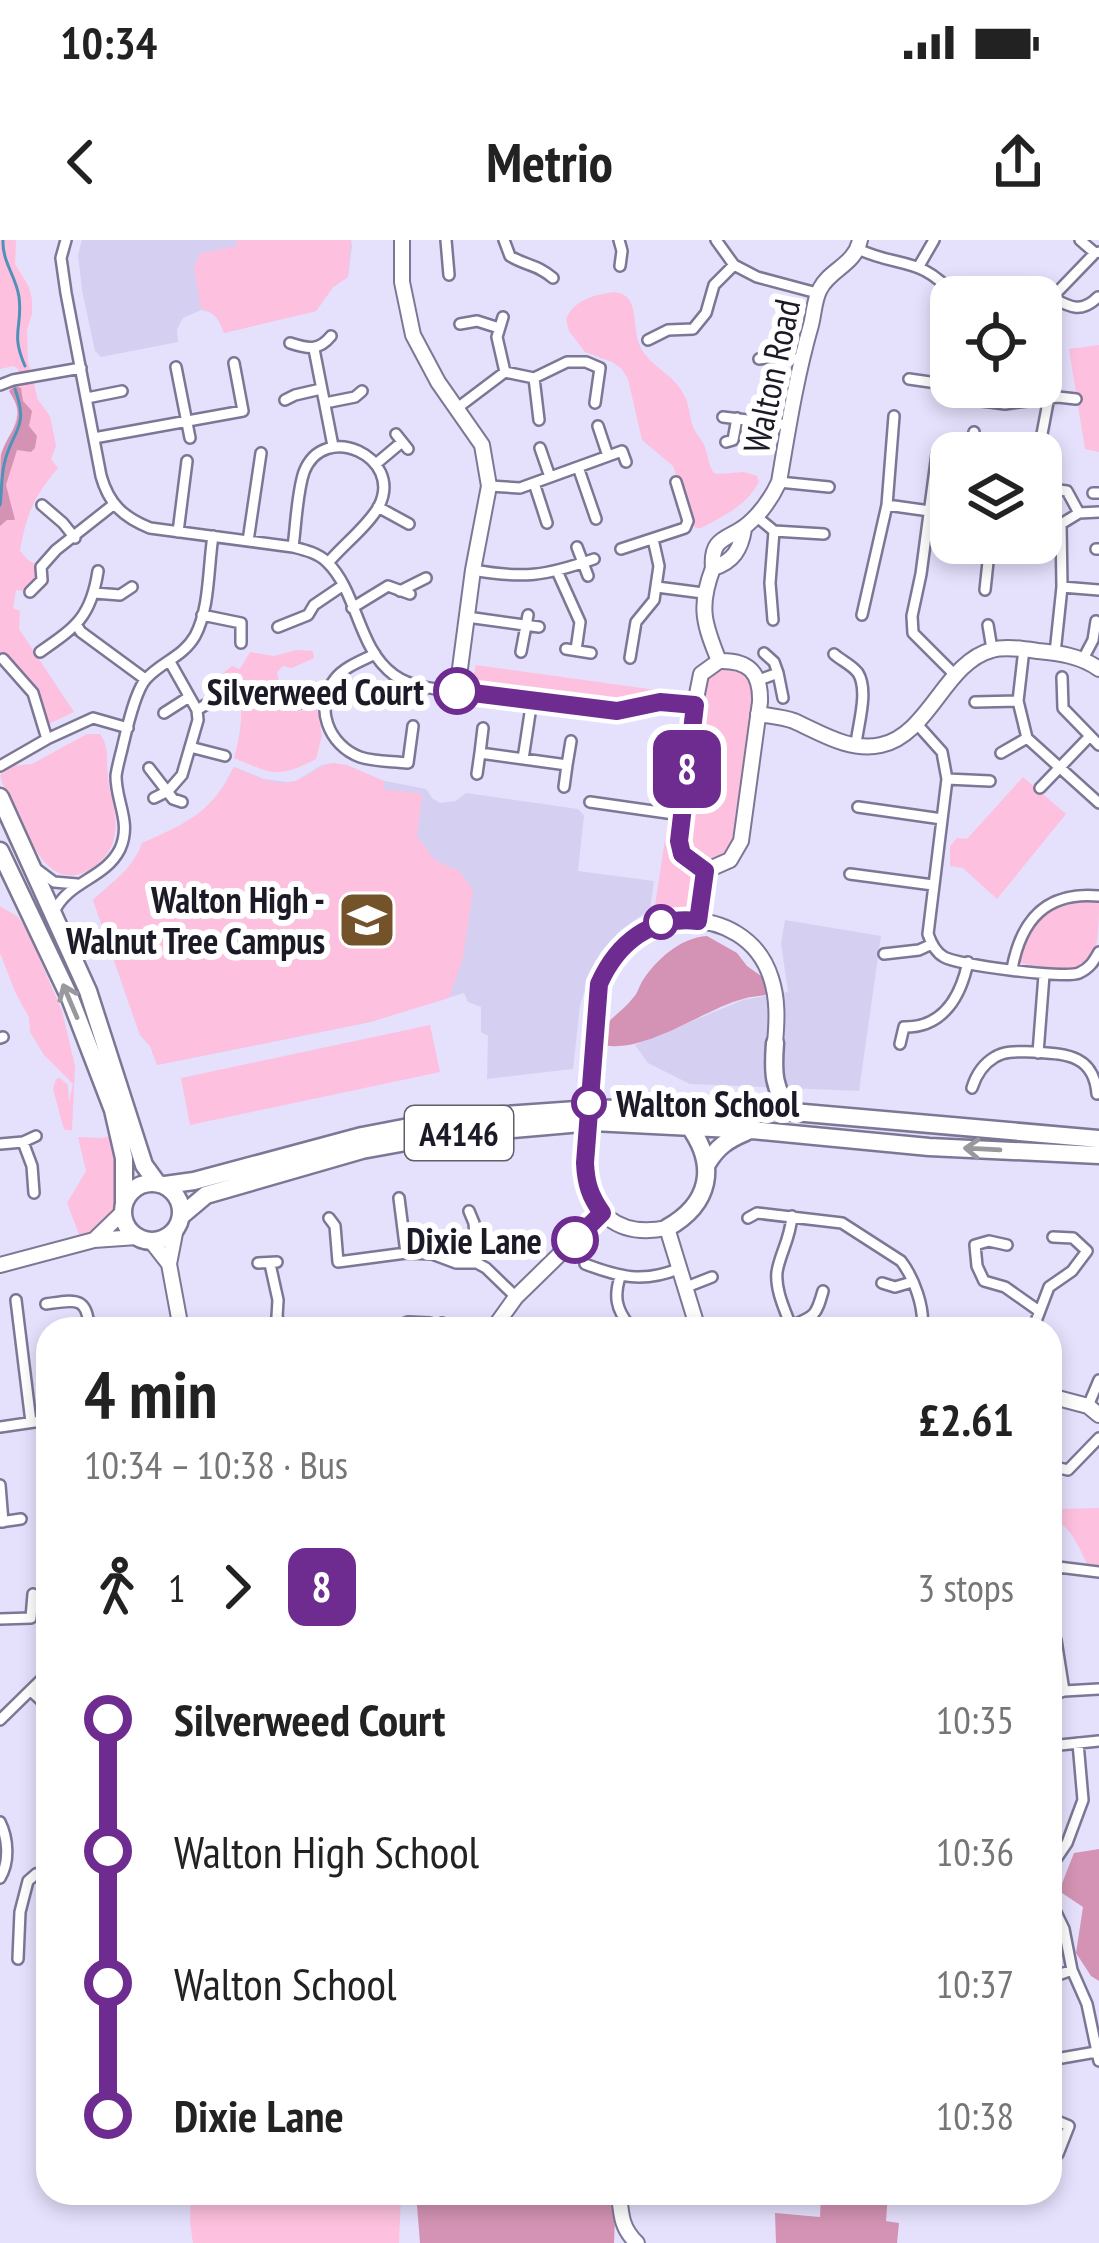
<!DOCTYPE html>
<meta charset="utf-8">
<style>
body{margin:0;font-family:"PT Sans Narrow",sans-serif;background:#f2f2f2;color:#222;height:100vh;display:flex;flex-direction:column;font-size:45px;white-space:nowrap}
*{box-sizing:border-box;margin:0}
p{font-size:39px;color:#767676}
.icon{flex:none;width:66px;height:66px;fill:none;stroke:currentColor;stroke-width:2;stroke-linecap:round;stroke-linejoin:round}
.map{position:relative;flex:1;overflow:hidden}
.drawer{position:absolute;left:36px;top:1077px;width:1026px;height:888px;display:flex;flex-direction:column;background:#fff;border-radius:36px;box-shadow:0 6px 18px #0003}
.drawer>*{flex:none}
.badge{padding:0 24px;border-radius:18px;font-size:42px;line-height:78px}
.buttons{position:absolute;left:930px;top:36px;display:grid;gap:24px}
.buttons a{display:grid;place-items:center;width:132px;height:132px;border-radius:24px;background:#fff;box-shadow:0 6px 18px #0003;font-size:60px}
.map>.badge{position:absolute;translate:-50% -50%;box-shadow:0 0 0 6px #fff}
.legs{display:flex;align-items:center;gap:18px;height:132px;padding:0 48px;font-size:39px}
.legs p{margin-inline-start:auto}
.summary{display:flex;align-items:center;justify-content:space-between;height:204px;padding:0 48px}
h1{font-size:66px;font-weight:700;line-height:90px}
ul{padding:0 48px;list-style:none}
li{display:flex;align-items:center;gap:42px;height:132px;font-size:45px}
li i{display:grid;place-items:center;width:18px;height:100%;margin:0 15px;background:currentColor}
li i::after{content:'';width:30px;height:30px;margin:-15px;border:9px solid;border-radius:50%;background:#fff}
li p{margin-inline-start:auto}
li:first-child i{background:linear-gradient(#0000 50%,currentColor 0)}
li:last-child i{background:linear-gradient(currentColor 50%,#0000 0)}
.status{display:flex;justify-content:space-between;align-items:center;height:84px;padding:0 60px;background:#fff;direction:ltr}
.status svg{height:33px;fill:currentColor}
header{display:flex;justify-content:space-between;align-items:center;height:156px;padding:0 48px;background:#fff;font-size:54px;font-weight:700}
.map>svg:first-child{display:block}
.built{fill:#d5d0f1}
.green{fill:#fdc0de}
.forest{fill:#d493b4}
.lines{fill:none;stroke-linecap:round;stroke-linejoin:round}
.stream{stroke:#5091b9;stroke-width:3}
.street-casing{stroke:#7c7795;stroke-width:14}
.secondary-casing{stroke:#7c7795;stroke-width:18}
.highway-casing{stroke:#7c7795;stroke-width:21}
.street{stroke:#fff;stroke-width:9}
.secondary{stroke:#fff;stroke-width:14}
.highway{stroke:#fff;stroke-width:16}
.secondary-bridge-casing{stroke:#7c7795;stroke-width:18;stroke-linecap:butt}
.secondary-bridge{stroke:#fff;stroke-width:14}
.oneway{stroke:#99989d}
.line-1-casing{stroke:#fff;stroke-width:27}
.line-1{stroke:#6e2c91;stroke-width:18}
.stop-1-dot{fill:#fff;stroke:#6e2c91;stroke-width:6}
.labels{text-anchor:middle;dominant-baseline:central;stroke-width:12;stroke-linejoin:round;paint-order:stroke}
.shield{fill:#fff;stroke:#605f67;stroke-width:3}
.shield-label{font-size:33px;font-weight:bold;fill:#1c1a26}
.street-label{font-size:36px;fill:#1c1a26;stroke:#fff}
.stop-label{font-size:36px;font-weight:bold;fill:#1c1a26;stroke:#fff;text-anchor:end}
.poi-label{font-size:36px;font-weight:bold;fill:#1c1a26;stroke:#fff;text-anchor:end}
</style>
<div class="status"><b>10:34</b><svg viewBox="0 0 49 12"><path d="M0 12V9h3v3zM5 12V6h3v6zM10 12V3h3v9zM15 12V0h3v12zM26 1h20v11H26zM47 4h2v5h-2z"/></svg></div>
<header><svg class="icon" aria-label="back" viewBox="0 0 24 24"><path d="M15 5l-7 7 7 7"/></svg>Metrio<svg class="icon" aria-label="share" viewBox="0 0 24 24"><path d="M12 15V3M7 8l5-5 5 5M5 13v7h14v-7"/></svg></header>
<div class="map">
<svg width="1099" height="2003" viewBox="0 0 1099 2003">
<rect width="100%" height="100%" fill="#e5e0fc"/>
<path class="built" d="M82,0H351L352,6L348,37L333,47L316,71L224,93L219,80L213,73L201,70L183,78L177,89L178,102L101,117L95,111L82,50L78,15Z
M334,523L380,540L426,549L433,559L440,563L456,561L466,553L578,569L584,575L578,631L654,641L650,669L620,691L601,712L588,739L580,766L573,829L487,839L488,796L481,792V767L468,762L464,753L370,782L157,825L150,806L140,795L93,660L127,630L138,615L142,603L184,586L195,578L218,555L234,527L264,539L287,542L296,541L322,525Z
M785,680L881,696L859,851L690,844L648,823L635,805L743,760L788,752L781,703Z"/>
<path class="green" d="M0,0H16L15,24L29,47L32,59V74L27,90L28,121L38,160L50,176L56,206L51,219L58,228C34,256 26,275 20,311L28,320L41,327L42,340L30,352L16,350L13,368L20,371L19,389L74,472L42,487L33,453L0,420V216L13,191L19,166L9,151L13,140L20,139L18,129L14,126L0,129Z
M237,0H351L348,37L333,47L316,71L224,93C219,80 215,72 201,69L194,27L201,13L237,6Z
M615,52C641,55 631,87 640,106C650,127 671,132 683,153C690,164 689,178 694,189C697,195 701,199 704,205C708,214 708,223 713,232L716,234L744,232L757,236L759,242C745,267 725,275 701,288H696L692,284L673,226L642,200L628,139L621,128L612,122L585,112L569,91L566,79C575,59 594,55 615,52Z
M1099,105V212L1085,209L1069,109Z
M297,410L313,411L314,418L292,428L283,426L277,432L280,446L288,452L292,465L299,472L310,468L317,469L322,495L316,519C277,539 273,534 234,518C241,493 244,471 238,444L224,441L223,433L232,426L240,429L250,412L274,416Z
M476,425L692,455V458L623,468L471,449Z
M717,426H740L755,447L749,503H747L738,568L741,570L737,596L722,621L702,624L683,606L703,441Z
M87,494H100C110,508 106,521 108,538C110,557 118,574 115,593C113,609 103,622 89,630C51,652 31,603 19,577C13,563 3,549 0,535L12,526L32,524Z
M334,523L347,525L384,541V549L422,554L417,597L435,620L460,632L473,650L463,718L449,758L370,782L157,825L150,806L140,795L93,660C112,642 133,629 142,603C185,584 212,573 234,527C253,535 275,548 296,541C310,535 318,525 334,523Z
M1023,537L1066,574L997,659L963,628L950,626V606L957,598L967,599Z
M668,580L673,583L675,593L668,594L672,614L677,613L680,618L676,621L689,633L692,629L698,635L695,667L654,672Z
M1074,658L1099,660C1099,733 1091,736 1020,723C1021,685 1043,672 1074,658Z
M0,666L18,677L28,692L62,771L75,826L72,890H65L63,886L53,849L56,839L60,838L68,845L69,863L73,844L44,815L30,792L29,777L16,754L0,713Z
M430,785L440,832L190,885L181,838Z
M117,894C119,934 127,982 80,997L67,963L86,931L78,897L102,898Z
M1050,1264L1061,1269L1099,1268V1326L1087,1324C1078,1306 1071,1284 1050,1279Z
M191,1953H401L399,2003H193L190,1983Z"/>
<path class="forest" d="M15,146L21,148L23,161L32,171L29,186L37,196L35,208L31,212L17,210L6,245L15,280H7L0,286C0,267 0,233 1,215C9,188 29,181 9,151Z
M707,696L737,713L747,726L764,738L772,754C762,756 752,756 743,759C701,770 642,817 598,804C601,781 620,775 633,758C638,753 639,746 643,740C657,719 680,698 707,696Z
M1099,1609V1741L1091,1736L1076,1713L1083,1667L1059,1651L1074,1613Z
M416,1953H616L614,2003H420Z
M821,1953H888L886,1981L899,1983L897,2003H776L775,1973L820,1977Z"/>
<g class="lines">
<path class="stream" d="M3,0C2,22 16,36 19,57C23,88 10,92 25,126
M0,265C2,252 1,238 4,225C11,190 30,190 15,149"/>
<defs>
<path id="street" d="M66,0L61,18L66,53L101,236C109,264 123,277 150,288L293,307C305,310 318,313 327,322C358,352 357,408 394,435C412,448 436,449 457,451
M446,0L449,35
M504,0L510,16C526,26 537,24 553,38
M619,0L622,11L620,26
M716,0L734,25L757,37L817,53
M1080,0L1095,13
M858,9C901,29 920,15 956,57
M919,26L934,0
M965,57C984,40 1003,43 1024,54
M1053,58C1071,68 1082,73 1098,57
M1041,69L1095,13L1099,12
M503,77L497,97L505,132
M460,84L477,81L499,88
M648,100L668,90L693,89L706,73L714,45L734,25
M290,103C308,109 319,111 331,96
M314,109L333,206
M759,119L781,116L800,120
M176,127L190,198
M534,138L539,180
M909,139L951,145
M0,145L13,140L81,128
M955,147L981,161L990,162L1005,164L1058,157L1076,159
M87,158L122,151
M285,160L295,155L321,149
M325,163L355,157L362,151
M456,169L505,132L534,138L567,122H586L600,128L595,163
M723,177L787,185
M598,186L608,216
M396,194L408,209
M1042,194L1049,157
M94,198L243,171L234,123
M726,202L733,200L737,178
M540,208L550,237
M970,213L974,192
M951,216L937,214L921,334L912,376L913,393L956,436
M377,223L402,202
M578,227L596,279
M779,242L829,247
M534,243L547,283
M489,246L520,248L622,211L626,222
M1050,249L1067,251L1079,273
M1093,253H1099
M42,265L63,283L75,298
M887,265L951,274
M378,267L409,284
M756,276L774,291L824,294
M178,292L187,221
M248,301L261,213
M293,307C296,285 297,252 304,232C324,180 404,217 379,266C369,285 342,306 328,323
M577,307L588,336
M621,309L685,288L688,281L676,242
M1096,309H1099
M473,330C524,339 545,336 594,319
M557,331L580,382L576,410
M657,347L703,353
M1062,347L1099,350
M985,350L990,303
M400,351L426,338
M30,352L42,340L41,327L56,310L113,265
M95,353L120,355L132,347
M352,368L388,346L410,354
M202,375L241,383V403
M862,375L887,265L894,176
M467,377L539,387
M773,380L770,343L774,291
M988,385L992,409
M77,386L81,392L145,439
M278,387L308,375L314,365L342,346
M566,409L591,413
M1024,409L1018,461L1027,498L1099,563
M40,412C76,387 91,377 98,331
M521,412L528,375
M1055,413L1062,347L1061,284L1079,273L1099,272
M375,414C361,421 344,427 335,439C313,466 329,506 360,517C375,522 392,521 408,523L413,486
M834,414C842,421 852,425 858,433C869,451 858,484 856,504
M630,418L636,382L654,360L659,326L653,299
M3,419L33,453L47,499
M1083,419L1093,400L1096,381
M778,433L783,458
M1062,437L1063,468L1099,505
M759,440L778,433L774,422L764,413
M975,462L1018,461
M297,464L312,458L324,461
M197,470L215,459
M164,473L189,457
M916,483L942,512L947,539L928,694C931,703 935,712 944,717C958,725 1065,739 1079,733C1090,728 1094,721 1099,712
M190,507L225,516
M480,513L483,488
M1001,513L1027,498
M523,519L532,460
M567,525L571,501
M0,526L47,499L93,478L128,488
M149,528L173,559L182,562
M477,534L480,513L567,525L564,547
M947,539L990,541
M1040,548L1090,496
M154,558L168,551L182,535L198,480L197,470L170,422
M590,562L681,575
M858,567L942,579
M38,630L54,642L77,644
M850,634L933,645
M54,672C68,641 105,639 120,609C132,582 116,563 116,536C117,528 120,517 122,509C126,492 135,451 146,439C161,422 183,417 195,396C210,368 208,327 213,296
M884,714L919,710L932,704
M1012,729C1021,680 1046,651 1099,656
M0,798L3,797
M900,804L904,787C944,788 961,755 968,722
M1038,813L1044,735
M972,848C976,835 983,824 995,817C1006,810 1020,812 1033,812C1065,814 1094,814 1097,854
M23,902L32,926L34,953
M0,904L23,902L36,896
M399,958L406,1013
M469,971L474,983L477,1023
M329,978L335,986L338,1022L406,1013L432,1014L456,1023H477L486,1028L516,1057
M748,978L757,973L842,983L901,1021C914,1038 925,1068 922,1089
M1007,1005L989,1001L975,1005L977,1026L984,1041L1005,1047L1039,1071
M258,1023L277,1022
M270,1024L278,1060L277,1077L282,1089
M585,1024C619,1037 643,1043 678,1029
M620,1037C614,1056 616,1069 629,1085
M882,1043L895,1047L912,1042
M684,1048L712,1037
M16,1060L31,1182
M46,1064C74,1060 88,1055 89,1089
M442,1083L453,1089
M791,1086C815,1076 816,1076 823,1051
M333,1089H361
M392,1089L408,1082L430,1083
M792,1089C786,1072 775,1051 777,1032C780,1013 790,1000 792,976
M1033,1089L1049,1047L1072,1031L1087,1011L1073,998L1053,997
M1088,1166L1099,1140
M0,1187L48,1180
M1059,1228L1068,1230L1099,1198
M0,1245L3,1282
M0,1282L21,1279
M1050,1326L1099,1332
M1051,1358L1055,1327
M0,1379L31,1378L33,1354
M1056,1400L1064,1451
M31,1451L48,1467
M1050,1456L1064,1451L1099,1449
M0,1480L48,1433
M1050,1506L1099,1501
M0,1582C8,1598 10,1622 0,1638
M1050,1628L1067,1603L1083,1560L1078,1503
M1050,1660L1064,1689L1072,1730L1087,1764L1099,1821
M18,1719L20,1672L28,1641L36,1634L48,1630
M1050,1738L1072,1730
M1050,1820L1096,1812
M1050,1878L1069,1886L1058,1914
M727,1953H747"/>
<path id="secondary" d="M402,0V42L413,95L438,142L482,205L489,246L473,330L457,451L617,471L660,462L695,465
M744,289C741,309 733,322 713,328C710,295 730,300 748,284C761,273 772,257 779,242C788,189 796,137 811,85C814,74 814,60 820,49C830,29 855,25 860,0
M713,328C698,367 704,384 719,421
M719,421C748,420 761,432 760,462L741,601L730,620L705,631L682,614L679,601L681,575L697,454L701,434Z
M758,474C770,476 783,477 794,481C821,493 850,512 881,505C929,495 945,422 992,410C1005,406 1024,409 1038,411C1059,413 1081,416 1099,429
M698,681L705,631
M592,828C594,801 591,770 599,744C624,663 746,658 771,738C778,759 777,781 775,803
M585,923C587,973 618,998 667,988L698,1089
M176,988L169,1024L181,1089
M94,1000L123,972
M151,1001L169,1024
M0,1025L94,1000L137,997
M493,1089L516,1057L602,973
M1050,1156L1088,1166L1099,1175
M619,1953C621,1974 621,1988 637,2003"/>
<path id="highway" d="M0,557L88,751L144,925L157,943
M0,611L70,758L113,870L124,918V963
M775,803C773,829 772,852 793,871
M707,924C717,907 727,900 746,892
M123 972a29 29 0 1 1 58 0a29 29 0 1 1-58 0Z
M165,945L194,941L362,896L450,879L591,869L737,867L1099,899
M181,976L206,955L362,910L445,895L593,882L752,890L929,907L1099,915
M667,988C710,964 718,926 689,886"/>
</defs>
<use href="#street" class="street-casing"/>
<use href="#secondary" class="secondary-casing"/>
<use href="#highway" class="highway-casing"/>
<use href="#street" class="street"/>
<use href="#secondary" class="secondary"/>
<use href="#highway" class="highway"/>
<defs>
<path id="secondary-bridge" d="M585,923L592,828"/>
</defs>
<use href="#secondary-bridge" class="secondary-bridge-casing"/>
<use href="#secondary-bridge" class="secondary-bridge"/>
</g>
<defs><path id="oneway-shaft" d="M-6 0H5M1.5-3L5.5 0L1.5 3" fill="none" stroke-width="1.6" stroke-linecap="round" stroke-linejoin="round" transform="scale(3)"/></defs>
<g class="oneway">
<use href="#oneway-shaft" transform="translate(70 761) rotate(-113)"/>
<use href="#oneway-shaft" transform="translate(982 909) rotate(-177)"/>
</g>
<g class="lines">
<defs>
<path id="line-1" d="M457,451L617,471L660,462L695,465L679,601L682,614L705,631L698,681C652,675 617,703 599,744L585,923C586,944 590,956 602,973L575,1000"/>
</defs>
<use href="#line-1" class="line-1-casing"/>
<use href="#line-1" class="line-1"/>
</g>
<defs>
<symbol id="school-square" viewBox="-11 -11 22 22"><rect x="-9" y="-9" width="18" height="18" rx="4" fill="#74532a" stroke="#fff"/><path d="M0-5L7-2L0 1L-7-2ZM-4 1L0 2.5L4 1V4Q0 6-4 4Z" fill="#fff"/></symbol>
</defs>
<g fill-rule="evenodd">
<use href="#school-square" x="334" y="647" width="66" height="66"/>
</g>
<g class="stop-1-dot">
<circle cx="457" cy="451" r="21"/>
<circle cx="661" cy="682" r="15"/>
<circle cx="589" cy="863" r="15"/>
<circle cx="575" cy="1000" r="21"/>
</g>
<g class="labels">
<rect class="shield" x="405" y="866" width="108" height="54" rx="9"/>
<g class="shield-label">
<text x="459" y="893">A4146</text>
</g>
<g class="street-label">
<text transform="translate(771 136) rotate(-78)">Walton Road</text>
</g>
<g class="stop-label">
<text x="424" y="451">Silverweed Court</text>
<text x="616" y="863" text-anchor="start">Walton School</text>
<text x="542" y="1000">Dixie Lane</text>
</g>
<g class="poi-label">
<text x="325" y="659">Walton High -<tspan x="325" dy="41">Walnut Tree Campus</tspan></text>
</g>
</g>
</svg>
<div class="buttons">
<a><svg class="icon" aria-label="locate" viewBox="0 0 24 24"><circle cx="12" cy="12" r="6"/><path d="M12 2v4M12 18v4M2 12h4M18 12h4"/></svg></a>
<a><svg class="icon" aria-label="layers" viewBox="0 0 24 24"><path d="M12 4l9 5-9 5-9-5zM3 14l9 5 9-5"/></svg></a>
</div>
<b class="badge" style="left:687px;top:529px;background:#6e2c91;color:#fff">8</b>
<section class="drawer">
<div class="summary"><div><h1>4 min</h1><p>10:34 – 10:38 · Bus</p></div><b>£2.61</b></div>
<div class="legs"><svg class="icon" aria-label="walk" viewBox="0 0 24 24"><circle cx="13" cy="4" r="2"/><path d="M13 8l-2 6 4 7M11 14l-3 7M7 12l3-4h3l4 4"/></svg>1<svg class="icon" aria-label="forward" viewBox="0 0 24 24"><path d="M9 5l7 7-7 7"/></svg><b class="badge" style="background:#6e2c91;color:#fff">8</b><p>3 stops</p></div>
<ul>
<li><i style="color:#6e2c91"></i><b>Silverweed Court</b><p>10:35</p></li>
<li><i style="color:#6e2c91"></i><span>Walton High School</span><p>10:36</p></li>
<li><i style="color:#6e2c91"></i><span>Walton School</span><p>10:37</p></li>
<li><i style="color:#6e2c91"></i><b>Dixie Lane</b><p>10:38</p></li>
</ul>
</section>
</div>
